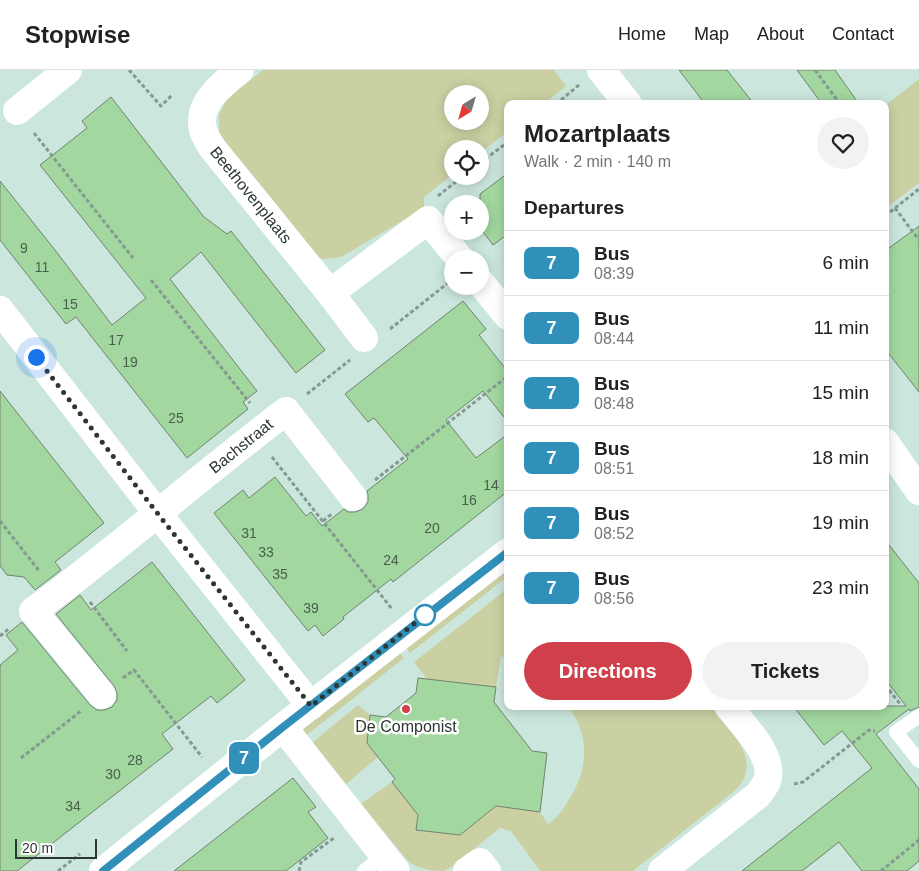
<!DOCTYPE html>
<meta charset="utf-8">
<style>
body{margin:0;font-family:Helvetica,sans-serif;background:#f2f2f2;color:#222;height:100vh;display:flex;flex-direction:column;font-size:19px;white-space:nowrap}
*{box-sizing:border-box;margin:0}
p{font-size:16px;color:#767676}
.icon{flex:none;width:28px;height:28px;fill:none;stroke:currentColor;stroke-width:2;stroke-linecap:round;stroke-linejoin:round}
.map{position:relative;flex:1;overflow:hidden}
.sheet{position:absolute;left:504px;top:30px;width:385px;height:610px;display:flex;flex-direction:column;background:#fff;border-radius:10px;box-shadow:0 2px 12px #0003}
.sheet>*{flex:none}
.badge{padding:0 10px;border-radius:8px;font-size:18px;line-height:32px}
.needle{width:32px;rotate:217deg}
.buttons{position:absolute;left:444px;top:15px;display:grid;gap:10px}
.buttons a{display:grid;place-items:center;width:45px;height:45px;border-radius:50%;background:#fff;box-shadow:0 2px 12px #0003;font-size:25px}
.scale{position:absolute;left:15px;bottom:12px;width:82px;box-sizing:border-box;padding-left:5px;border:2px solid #2c3733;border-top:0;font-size:14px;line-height:18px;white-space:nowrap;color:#2c3733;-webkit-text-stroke:4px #fff;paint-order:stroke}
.you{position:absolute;width:25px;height:25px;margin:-12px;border:4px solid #fff;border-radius:50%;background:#1a73e8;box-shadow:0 0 0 8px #1a73e833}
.map>.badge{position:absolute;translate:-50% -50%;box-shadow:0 0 0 2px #fff}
h2{padding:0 20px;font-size:19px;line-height:45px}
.round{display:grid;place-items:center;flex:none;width:52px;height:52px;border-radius:26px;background:#f2f2f2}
.overview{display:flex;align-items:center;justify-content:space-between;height:85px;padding:0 20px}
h1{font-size:24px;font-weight:600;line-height:38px}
.action{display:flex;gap:10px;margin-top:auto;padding:10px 20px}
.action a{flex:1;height:58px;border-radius:30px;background:#d0404a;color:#fff;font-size:20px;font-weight:600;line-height:58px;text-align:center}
.action a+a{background:#f2f2f2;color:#222}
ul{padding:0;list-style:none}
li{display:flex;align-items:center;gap:15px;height:65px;padding:0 20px;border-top:1px solid #e0e0e0}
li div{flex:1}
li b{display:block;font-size:19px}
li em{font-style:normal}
li .badge{min-width:55px;font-weight:700;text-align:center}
header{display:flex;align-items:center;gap:30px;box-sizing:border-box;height:70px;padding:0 25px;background:#fff;border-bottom:1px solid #e0e0e0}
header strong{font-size:24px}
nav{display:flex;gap:28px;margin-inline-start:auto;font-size:18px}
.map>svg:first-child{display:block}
.green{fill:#cbd0a3;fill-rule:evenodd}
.building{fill:#a2d79f;stroke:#728270}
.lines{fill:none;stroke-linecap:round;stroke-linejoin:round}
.path{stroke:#849992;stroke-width:3;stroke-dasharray:4 2.5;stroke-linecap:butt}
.service{stroke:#fff;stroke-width:14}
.minor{stroke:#fff;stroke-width:28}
.line-casing{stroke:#fff;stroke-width:11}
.line{stroke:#3090ba;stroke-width:8}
.walk{stroke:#2c3733;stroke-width:5;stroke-dasharray:0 9}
.stop-dot{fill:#fff;stroke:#3090ba;stroke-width:2.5}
.poi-dot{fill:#d0404a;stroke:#fff;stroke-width:2}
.labels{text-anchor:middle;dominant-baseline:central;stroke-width:5;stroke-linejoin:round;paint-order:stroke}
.number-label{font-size:14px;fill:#4a5f4e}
.street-label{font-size:16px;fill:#2c3733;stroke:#fff}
.poi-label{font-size:16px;fill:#2c3733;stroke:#fff}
</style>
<header>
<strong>Stopwise</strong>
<nav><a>Home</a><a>Map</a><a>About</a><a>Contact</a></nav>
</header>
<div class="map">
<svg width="919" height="801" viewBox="0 0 919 801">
<rect width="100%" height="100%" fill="#cbe7dd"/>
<path class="green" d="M263,0H554L566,16L544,34H508L507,62L480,83V79H452V105L424,127V138L341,187L322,189L309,183L219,65V45L227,28ZM452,24H480V51H452Z
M919,9V113L885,139V36Z
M507,497V507L410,583L406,577Z
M507,519V589L501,586L496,617L427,609L414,592Z
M400,583L404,588L303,668L298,662Z
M358,635L370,645L367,673L378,687L344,716L308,676Z
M568,636H711C731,661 767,694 732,723L633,801H540L511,761L500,758C490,765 452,799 444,801C431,801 418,799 408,791L361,734L392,712L418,745L416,760L460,765L496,736L540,742L548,754C557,748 562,741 568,731C588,701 591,667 568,636Z"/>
<path class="building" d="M679,0H727L754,34H705Z
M797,0H835L859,34H822Z
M111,27L204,147L227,164L231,161L325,280L296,303L201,182L170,209L257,321L243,332L248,339L187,388L76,247L66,254L0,170V111L55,180L112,255L146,228L40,95L87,58L82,51Z
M508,103V164L493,175L480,158V124Z
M919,156V322L885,279V181Z
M463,231L486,259L479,265L508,302V352L483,321L446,350L476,388L508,364V421L393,512L391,509L343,547L344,549L323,566L315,555L308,561L214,443L243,420L249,428L275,407L306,446L311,442L322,456L344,439L348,442H355L363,439L368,432V425L367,421L408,389L374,348L368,352L345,324Z
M0,321L104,453L55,492L61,500L35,520L24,507L7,505L0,496Z
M885,470L919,513V637L910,641L909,639L876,664L919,719V791L907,801H862L839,772L802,801H742L872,698L842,661L824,675L793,636H906L885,609Z
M152,492L245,610L217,633L211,626L162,664L173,679L17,801H0V595L18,580L6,565L22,552L90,635L97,640H104L112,637L117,630V623L114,616L56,544L80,525L91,540Z
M418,608L496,617L494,632L532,681L547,683L540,742L496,736L460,765L416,760L418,745L392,712L395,709L367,673L370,645L386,647L416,623Z
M293,708L316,737L308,742L328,768L286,801H174Z"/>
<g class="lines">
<path class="path" d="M129,0L161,36L172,25
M815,0L840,34
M556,34L579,15
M34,63L133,188
M480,93L508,72
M438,126L463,106
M895,138L919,170
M885,146L919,119
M151,210L250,333
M390,259L448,213
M307,324L350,290
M272,387L392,539
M375,410L508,306
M0,451L40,502
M323,451L333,443
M90,532L127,581
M0,566L10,558
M123,608L134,600L202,687
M885,615L901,635
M21,688L81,641
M794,714L803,712L869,660L875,661
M58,801L80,784
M299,801L301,792L334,768
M881,801L919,770"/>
<path class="service" d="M919,646L896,662L919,691
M364,801L384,785"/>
<path class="minor" d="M240,0C225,12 201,30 202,52C202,62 208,72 214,80L330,223L428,150L460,189
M601,0L628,34
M17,41L68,0
M480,212L508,246
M330,223L364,268
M0,240L158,444L311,636
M885,372L919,421
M102,625L33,541C57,524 79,506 102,488C164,439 224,388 286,341L353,427
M283,657L396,801
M103,801L283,657L508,482
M467,801L480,792L487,801
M662,801L758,725C761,721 765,716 767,711C776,687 742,654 728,636"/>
</g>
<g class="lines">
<defs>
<path id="line" d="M103,801L283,657L508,482"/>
</defs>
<use href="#line" class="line-casing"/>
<use href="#line" class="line"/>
<path class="walk" d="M36,287L158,444L311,636L425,545"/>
</g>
<circle class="stop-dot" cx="425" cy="545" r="10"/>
<circle class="poi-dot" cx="406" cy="639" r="5"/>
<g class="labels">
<g class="number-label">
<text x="24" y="178">9</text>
<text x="42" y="197">11</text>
<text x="70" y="234">15</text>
<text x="116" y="270">17</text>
<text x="130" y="292">19</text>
<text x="176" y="348">25</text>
<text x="491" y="415">14</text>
<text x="469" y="430">16</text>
<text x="432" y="458">20</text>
<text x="249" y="463">31</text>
<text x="266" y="482">33</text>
<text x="391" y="490">24</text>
<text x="280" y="504">35</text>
<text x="311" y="538">39</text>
<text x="135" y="690">28</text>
<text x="113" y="704">30</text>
<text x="73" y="736">34</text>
</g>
<g class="street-label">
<text transform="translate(251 125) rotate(51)">Beethovenplaats</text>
<text transform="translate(241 376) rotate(-39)">Bachstraat</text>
</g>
<g class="poi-label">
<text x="406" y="656">De Componist</text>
</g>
</g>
</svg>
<div class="buttons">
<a><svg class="needle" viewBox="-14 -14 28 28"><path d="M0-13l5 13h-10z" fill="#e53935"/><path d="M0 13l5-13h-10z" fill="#767676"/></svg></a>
<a><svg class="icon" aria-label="locate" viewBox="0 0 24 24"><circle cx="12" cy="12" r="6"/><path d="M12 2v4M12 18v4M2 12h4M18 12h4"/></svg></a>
<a>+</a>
<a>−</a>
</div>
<div class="scale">20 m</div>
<div class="you" style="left:36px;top:287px"></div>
<b class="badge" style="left:244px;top:688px;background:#3090ba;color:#fff">7</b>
<section class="sheet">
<div class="overview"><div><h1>Mozartplaats</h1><p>Walk · 2 min · 140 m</p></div><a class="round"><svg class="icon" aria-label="heart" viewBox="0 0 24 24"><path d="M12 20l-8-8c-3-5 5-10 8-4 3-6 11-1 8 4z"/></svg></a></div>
<h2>Departures</h2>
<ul>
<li><span class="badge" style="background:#3090ba;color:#fff">7</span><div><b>Bus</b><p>08:39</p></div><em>6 min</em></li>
<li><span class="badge" style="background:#3090ba;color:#fff">7</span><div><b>Bus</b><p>08:44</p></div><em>11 min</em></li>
<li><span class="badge" style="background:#3090ba;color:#fff">7</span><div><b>Bus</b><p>08:48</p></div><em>15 min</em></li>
<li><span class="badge" style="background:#3090ba;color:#fff">7</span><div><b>Bus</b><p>08:51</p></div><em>18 min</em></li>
<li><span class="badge" style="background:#3090ba;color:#fff">7</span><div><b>Bus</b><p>08:52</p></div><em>19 min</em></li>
<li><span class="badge" style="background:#3090ba;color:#fff">7</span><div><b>Bus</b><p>08:56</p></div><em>23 min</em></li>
</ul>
<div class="action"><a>Directions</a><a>Tickets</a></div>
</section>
</div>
